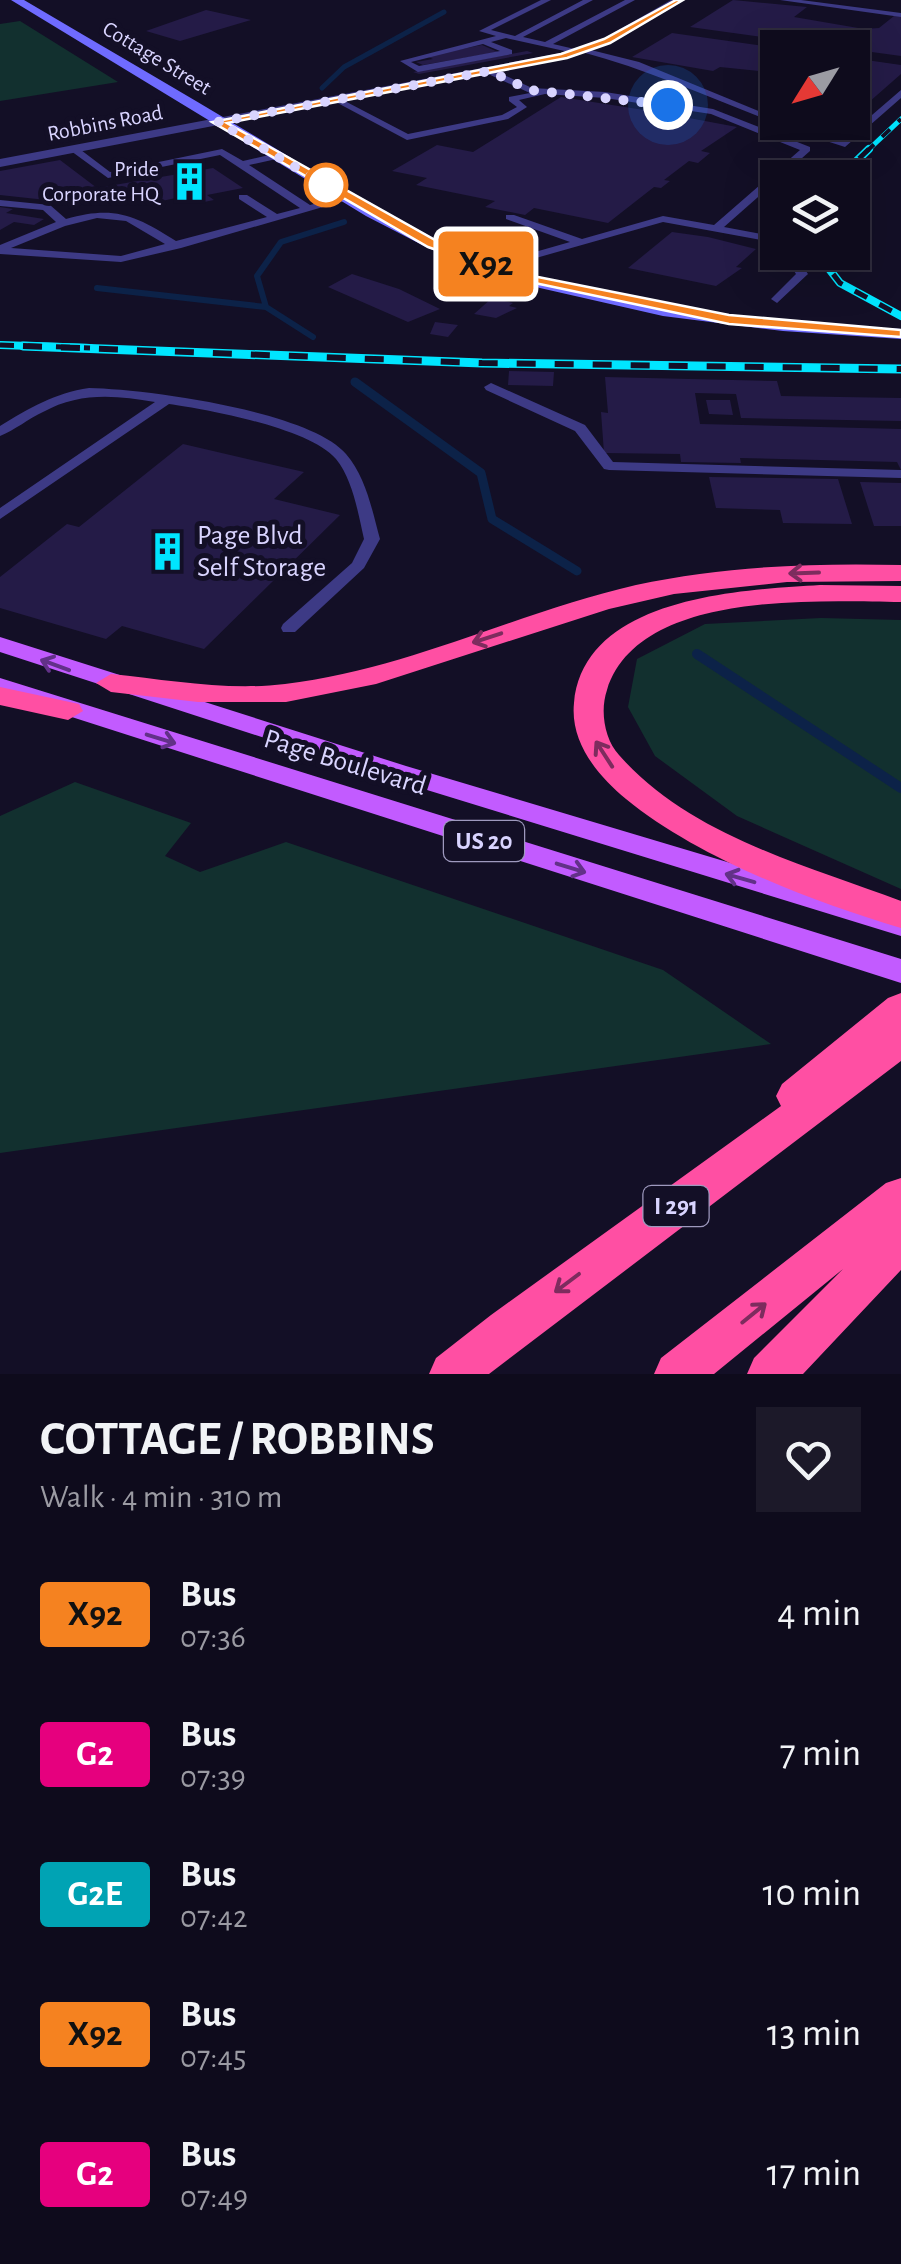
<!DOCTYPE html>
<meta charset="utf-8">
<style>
body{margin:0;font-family:"Alegreya Sans",sans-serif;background:#1c1929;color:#f1f3f6;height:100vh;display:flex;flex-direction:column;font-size:38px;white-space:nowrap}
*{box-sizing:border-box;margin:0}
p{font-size:32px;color:#9b9ba3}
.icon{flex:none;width:55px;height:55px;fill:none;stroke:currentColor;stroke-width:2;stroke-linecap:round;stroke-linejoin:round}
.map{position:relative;height:1374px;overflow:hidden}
.side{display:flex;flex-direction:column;background:#0e0b1c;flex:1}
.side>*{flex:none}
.badge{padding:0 20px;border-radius:8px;font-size:35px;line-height:65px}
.needle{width:65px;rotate:233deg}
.buttons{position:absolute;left:760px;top:30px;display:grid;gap:20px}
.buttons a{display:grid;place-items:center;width:110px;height:110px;border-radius:0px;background:#0e0b1c;box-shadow:0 10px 40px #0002,0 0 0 2px #2e2b3b;font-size:50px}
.you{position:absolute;width:50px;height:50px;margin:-25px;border:8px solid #fff;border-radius:50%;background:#1a73e8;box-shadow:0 0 0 15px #1a73e833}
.map>.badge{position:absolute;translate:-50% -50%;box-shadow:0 0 0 5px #fff}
.round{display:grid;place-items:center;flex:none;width:105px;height:105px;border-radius:0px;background:#1c1929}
.headline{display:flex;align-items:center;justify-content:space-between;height:170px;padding:0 40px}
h1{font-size:48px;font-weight:700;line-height:75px}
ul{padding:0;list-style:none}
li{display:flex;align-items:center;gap:30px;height:140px;padding:0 40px}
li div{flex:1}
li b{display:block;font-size:38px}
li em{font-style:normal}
li .badge{min-width:110px;font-weight:700;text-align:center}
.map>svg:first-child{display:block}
.green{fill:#12302f}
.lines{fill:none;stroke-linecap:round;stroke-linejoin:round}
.stream-far3{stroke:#0c2248;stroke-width:5}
.stream-far2{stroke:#0c2248;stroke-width:6}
.stream-far1{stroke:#0c2248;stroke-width:9}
.stream{stroke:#0c2248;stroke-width:10}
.building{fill:#241b47}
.service{fill:#3d3a85;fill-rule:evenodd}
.tertiary{fill:#3d3a85;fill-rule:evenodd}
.secondary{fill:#6f6bff;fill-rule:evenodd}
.primary{fill:#c25bff;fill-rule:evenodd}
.motorway{fill:#ff4fa3;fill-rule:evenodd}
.rail-far2-casing{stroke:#00e5ff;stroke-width:5}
.rail-far1-casing{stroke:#00e5ff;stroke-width:8}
.rail-casing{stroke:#00e5ff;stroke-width:9}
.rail-far2{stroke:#130f26;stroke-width:4;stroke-dasharray:11;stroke-linecap:butt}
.rail-far1{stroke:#130f26;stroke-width:5;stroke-dasharray:14;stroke-linecap:butt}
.rail{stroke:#130f26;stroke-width:6;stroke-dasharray:19;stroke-linecap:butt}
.oneway{stroke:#7d2c5e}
.oneway2{stroke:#623188}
.line{fill:#f58220;stroke:#fff;stroke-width:2.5}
.walk{stroke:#d9d4ff;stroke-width:10;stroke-dasharray:0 18}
.stop-dot{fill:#fff;stroke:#f58220;stroke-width:5}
.labels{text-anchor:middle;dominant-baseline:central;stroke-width:10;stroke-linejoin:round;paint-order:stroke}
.far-street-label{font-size:22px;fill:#d9d4ff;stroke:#130f26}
.far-poi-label{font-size:22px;fill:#d9d4ff;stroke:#130f26;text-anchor:end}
.shield{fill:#130f26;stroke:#9e99be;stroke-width:2.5}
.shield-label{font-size:25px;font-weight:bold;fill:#d9d4ff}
.poi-label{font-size:28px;fill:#d9d4ff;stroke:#130f26;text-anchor:start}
.street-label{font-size:28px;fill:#d9d4ff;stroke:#130f26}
</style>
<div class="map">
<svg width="901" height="1374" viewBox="0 0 901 1374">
<rect width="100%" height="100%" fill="#130f26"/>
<path class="green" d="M20,21L118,82L0,101V24Z
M821,618L901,620V889L737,816L655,756L628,707L637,659L705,624Z
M75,782L191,823L165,856L200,872L286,842L663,970L771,1044L0,1153V816Z"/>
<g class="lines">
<path class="stream-far3" d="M322,88L344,67L444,12"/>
<path class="stream-far2" d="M97,288L266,307
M313,337L266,307L257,276L281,242L344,222"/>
<path class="stream-far1" d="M355,382L481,473L492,519L577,571"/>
<path class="stream" d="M697,654L901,788"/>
</g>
<path class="building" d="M733,0L807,7L794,17L864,29L879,28L894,16H901V56L690,27Z
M206,10L251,20L180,41L146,31Z
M672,33L778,48V73L720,67L713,71L632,57Z
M482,45L498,52L423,65L416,62L433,59L426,56Z
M527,51L533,53L419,74L413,72Z
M852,58L901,65V74L852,117Z
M561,97L663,113L671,107L682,108L673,115L737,127L701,151L710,153L698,163L689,161L664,180L670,181L661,188L654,187L608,223L534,208L525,215L485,207L495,201L416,185L427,178L392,171L437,145L473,152Z
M122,113L140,119L113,127L94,122Z
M60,160L97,188L213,168L243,188L207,195L214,200L204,202L189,195L153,203L138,192L83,204L0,195V171Z
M0,207L13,209L6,213L44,219L34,225L14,222L0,230Z
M672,232L708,237L756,249L736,267L742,268L716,286L628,268Z
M352,274L399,289L440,309L408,322L328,287Z
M492,298L513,303L509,306L517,308L496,318L474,314Z
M435,322L458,325L448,337L430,334Z
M509,371L554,372L553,386L508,385Z
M605,377L777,381L781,396L901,398V421L741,418L736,394L695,393L700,424L901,429V470L897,462L740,458L741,463L681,462L680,454L604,453L601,412L608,413Z
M706,400H730L733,415L709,414Z
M183,444L304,472L274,499L340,515L204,649L122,626L106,639L0,608V577L67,524L79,527Z
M709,477L838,479L852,524L783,523L780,510L716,508Z
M860,482L901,483V526H874Z"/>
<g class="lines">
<path class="service" d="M541,0H551L491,30L515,36L583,0H593L523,37L545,42L625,0H635L553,44L579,50L583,48L639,62L778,119V122H790L843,140L901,90V98L845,147C755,120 672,76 582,52L578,54L506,38L491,42L512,50V54L418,72L400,61L496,36L479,31ZM483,44L500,51L419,66L411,62Z
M780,0H801L901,13V17Z
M489,68L532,88L605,92L713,109L810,147V151L724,227L778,237V243L663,222L536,258L509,272H501V268L528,254L570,242L506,219V215H514L582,239L663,216L714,225L800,150L711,114L605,98L545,94L519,100L527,107L508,119L407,140L332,100L339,98L408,134L502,115L517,107L509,101V97L530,93L486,73Z
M71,147H77L110,172L222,149L243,161L278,153L281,154V158L249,165L310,205L349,195L354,198L181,248L121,262L0,254V245L56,222L43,210L0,206V200L50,205L66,219C114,205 135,215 176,241L267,217L239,199V195H247L277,214L300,208L220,155L108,178L71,151ZM97,218L126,221L165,244L121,256L11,248L65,226Z
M782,252H793L808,274L777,303L771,299L796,274Z
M491,383L585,425L613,462L901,470V478L609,470L604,469L575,431L486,390L484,387Z
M89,388C145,389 310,411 346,454C366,477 372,510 380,539L364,568L295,632H283L281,628L283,624L352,563L364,539C358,513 353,480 336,459C309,428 210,410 169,404L0,519V508L155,402C115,395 79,392 43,412C28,419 15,430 0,436V426C29,408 55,393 89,388Z"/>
<path class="tertiary" d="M671,0H684L611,43L567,58L0,167V159L561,53L603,39Z"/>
<path class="secondary" d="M11,0H24C108,50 194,99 278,150C331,182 384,219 442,243C589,303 744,320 901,329V339L783,331L663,316L540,288L484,270L428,248L366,216Z"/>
<path class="primary" d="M0,637L406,766L901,914V936L388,778L0,652Z
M0,678L901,959V983L0,694Z"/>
<path class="motorway" d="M901,565V581L787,582L674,594L609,609L376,684L286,702H198L111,692L96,683L111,674C169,680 227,691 285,684C407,670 518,612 636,585C723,566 812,563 901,565Z
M820,585L901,586V602C816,601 638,590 607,690C600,710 604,739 619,755C689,835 805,865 901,901V928C811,901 698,858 626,799C597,775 570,742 574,703C584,597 740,590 820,585Z
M0,687L79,704L83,711L68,720L0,705Z
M901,993V1061L489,1374H429L436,1358L491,1315L781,1106L776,1096L782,1084L888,998Z
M901,1178V1270L803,1374H747L754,1358L843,1269L714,1374H654L661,1358L886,1183Z"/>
<defs>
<path id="rail-far2" d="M866,152L901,119"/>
<path id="rail-far1" d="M839,178L869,149
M816,252L840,283L901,316
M0,345L90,348"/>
<path id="rail" d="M23,346L482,363L901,369"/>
</defs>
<use href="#rail-far2" class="rail-far2-casing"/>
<use href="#rail-far1" class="rail-far1-casing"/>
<use href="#rail" class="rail-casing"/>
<use href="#rail-far2" class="rail-far2"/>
<use href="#rail-far1" class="rail-far1"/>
<use href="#rail" class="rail"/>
</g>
<defs><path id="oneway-shaft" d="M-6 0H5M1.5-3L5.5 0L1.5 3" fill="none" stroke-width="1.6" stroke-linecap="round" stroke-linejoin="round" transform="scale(2.5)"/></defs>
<g class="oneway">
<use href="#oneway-shaft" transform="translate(804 573) rotate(178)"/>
<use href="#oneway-shaft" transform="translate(487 638) rotate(162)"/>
<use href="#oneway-shaft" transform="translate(604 754) rotate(-123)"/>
<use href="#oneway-shaft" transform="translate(567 1283) rotate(143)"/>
<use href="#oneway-shaft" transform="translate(754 1313) rotate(-39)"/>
</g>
<g class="oneway2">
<use href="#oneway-shaft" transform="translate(55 665) rotate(-160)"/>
<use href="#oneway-shaft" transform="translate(161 739) rotate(17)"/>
<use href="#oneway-shaft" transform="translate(571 868) rotate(17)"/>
<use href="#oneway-shaft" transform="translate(740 878) rotate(-164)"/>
</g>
<path class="line" d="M676,0H683L610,43L567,58L227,123L437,241L538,277L729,315L901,330V337L729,324L530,282L428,247L212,122L561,54L604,39Z"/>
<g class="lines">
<path class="walk" d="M326,185L218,122L489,71L530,90L668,105"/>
</g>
<defs>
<symbol id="building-bare" viewBox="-9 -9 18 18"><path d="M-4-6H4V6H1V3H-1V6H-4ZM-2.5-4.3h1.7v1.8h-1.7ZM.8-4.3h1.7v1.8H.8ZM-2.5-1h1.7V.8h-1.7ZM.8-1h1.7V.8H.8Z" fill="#00e5ff" stroke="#130f26" stroke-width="2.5" paint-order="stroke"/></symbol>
</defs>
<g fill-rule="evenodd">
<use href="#building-bare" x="162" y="154" width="55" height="55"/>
<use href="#building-bare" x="140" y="524" width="55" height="55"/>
</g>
<circle class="stop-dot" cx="326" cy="185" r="20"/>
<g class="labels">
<g class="far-street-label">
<text transform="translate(157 58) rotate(31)">Cottage Street</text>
<text transform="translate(105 123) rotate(-11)">Robbins Road</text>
</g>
<g class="far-poi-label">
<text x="159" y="169">Pride<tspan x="159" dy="25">Corporate HQ</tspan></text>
</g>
<g class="shield">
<rect x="444" y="821" width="80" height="40" rx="8"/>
<rect x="643.5" y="1186" width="65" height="40" rx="8"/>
</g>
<g class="shield-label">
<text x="484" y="841">US 20</text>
<text x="676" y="1206">I 291</text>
</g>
<g class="poi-label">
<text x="197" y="536">Page Blvd<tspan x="197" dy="32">Self Storage</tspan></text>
</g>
<g class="street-label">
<text transform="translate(345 763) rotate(17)">Page Boulevard</text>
</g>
</g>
</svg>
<div class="buttons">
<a><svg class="needle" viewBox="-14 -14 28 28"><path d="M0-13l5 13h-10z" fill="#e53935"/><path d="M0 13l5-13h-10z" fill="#9b9ba3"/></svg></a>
<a><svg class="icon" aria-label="layers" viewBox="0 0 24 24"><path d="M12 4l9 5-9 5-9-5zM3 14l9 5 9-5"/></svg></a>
</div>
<div class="you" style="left:668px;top:105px"></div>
<b class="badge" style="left:486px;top:264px;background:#f58220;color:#111">X92</b>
</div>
<section class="side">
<div class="headline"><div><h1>COTTAGE / ROBBINS</h1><p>Walk · 4 min · 310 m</p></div><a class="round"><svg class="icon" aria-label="heart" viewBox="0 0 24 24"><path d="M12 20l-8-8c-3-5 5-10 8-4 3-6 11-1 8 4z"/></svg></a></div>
<ul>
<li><span class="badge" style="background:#f58220;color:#111">X92</span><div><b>Bus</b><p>07:36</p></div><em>4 min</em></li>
<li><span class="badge" style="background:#e6007e;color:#fff">G2</span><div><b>Bus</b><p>07:39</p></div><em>7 min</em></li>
<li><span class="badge" style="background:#00a3b4;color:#fff">G2E</span><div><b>Bus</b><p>07:42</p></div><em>10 min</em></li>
<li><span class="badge" style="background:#f58220;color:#111">X92</span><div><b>Bus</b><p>07:45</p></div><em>13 min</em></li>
<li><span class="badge" style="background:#e6007e;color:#fff">G2</span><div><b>Bus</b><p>07:49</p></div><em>17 min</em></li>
</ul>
</section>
